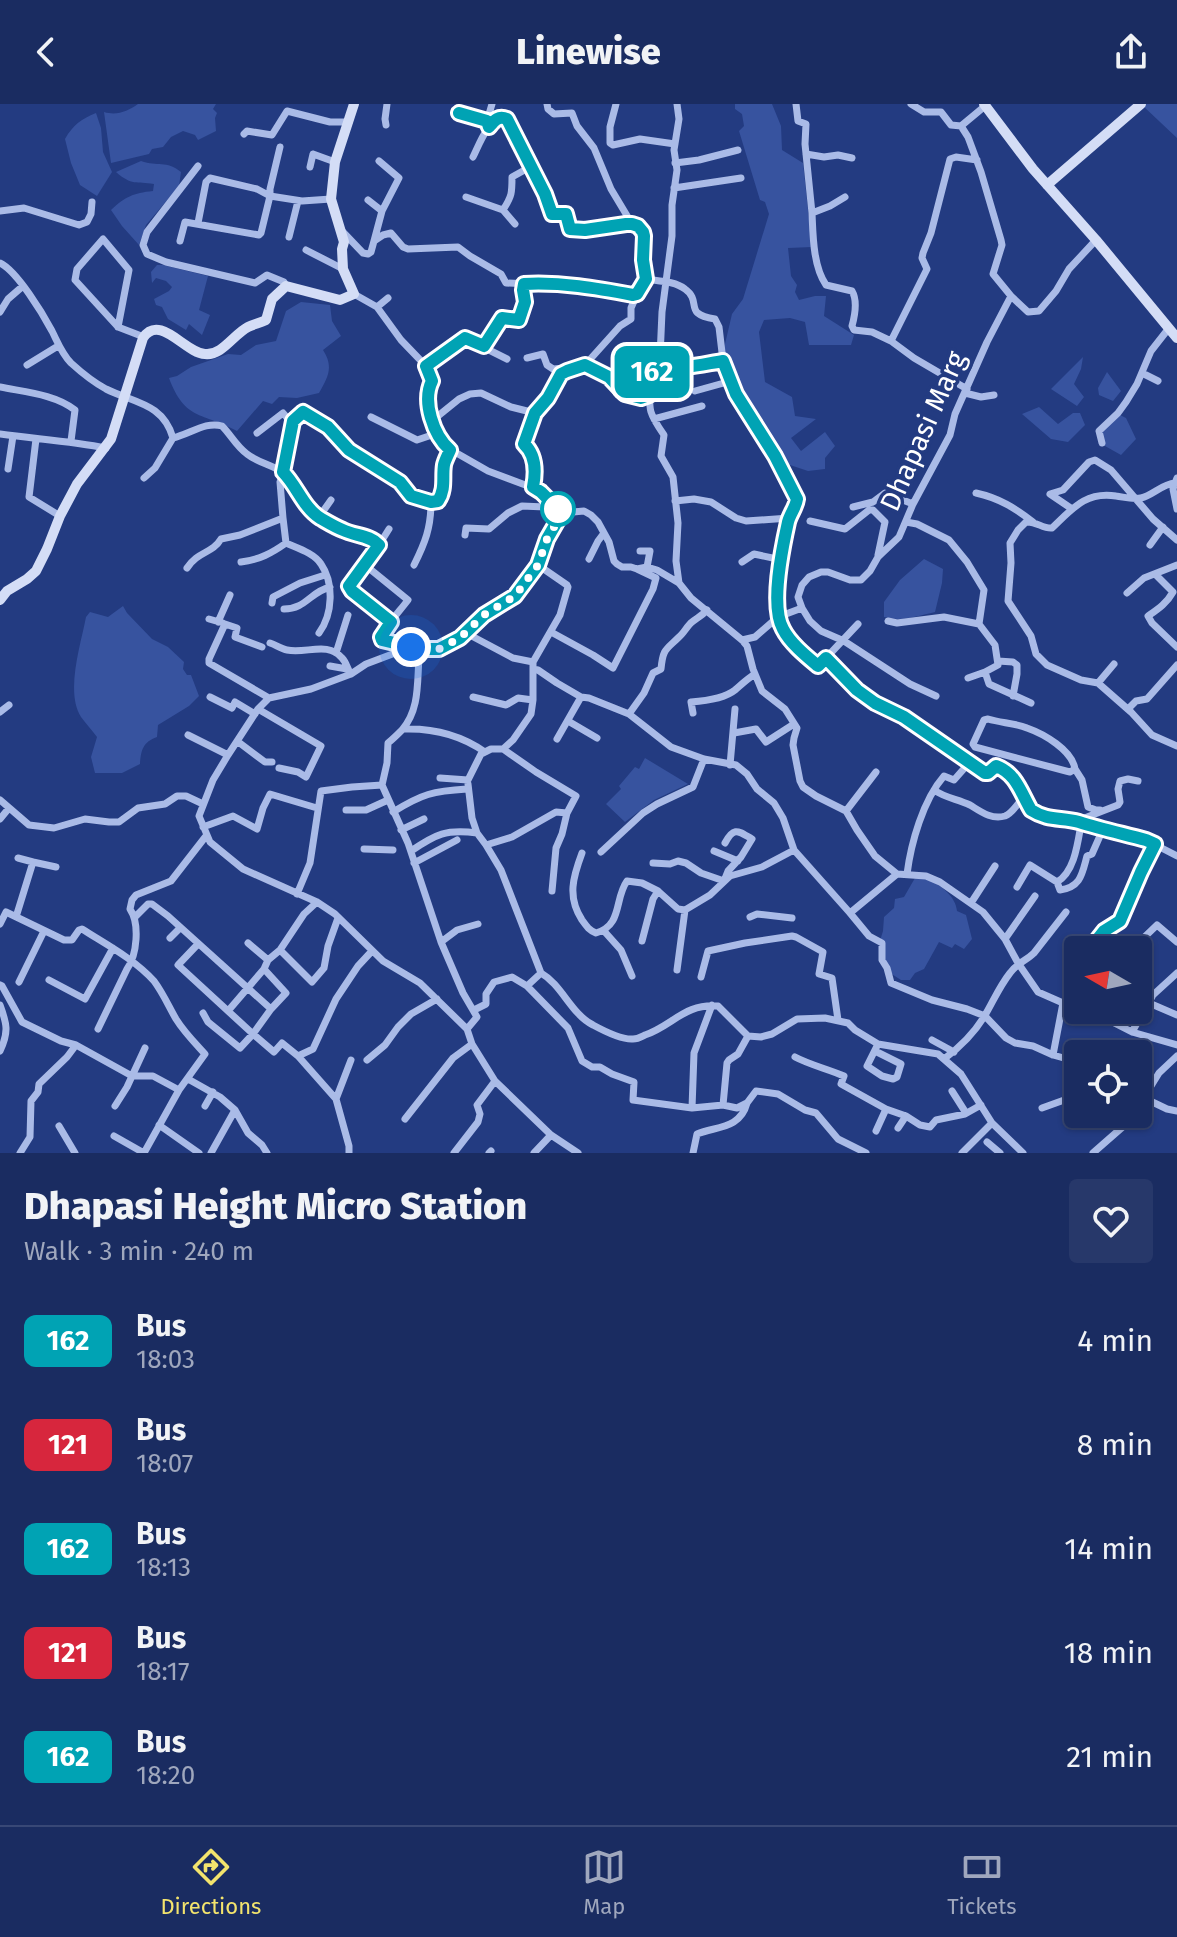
<!DOCTYPE html>
<meta charset="utf-8">
<style>
body{margin:0;font-family:"Fira Sans",sans-serif;background:#27386a;color:#f1f3f6;height:100vh;display:flex;flex-direction:column;font-size:30px;white-space:nowrap}
*{box-sizing:border-box;margin:0}
p{font-size:26px;color:#9fa7bd}
.icon{flex:none;width:44px;height:44px;fill:none;stroke:currentColor;stroke-width:2;stroke-linecap:round;stroke-linejoin:round}
.map{position:relative;height:1049px;overflow:hidden}
.panel{display:flex;flex-direction:column;background:#1a2c61;flex:1}
.panel>*{flex:none}
.badge{padding:0 16px;border-radius:12px;font-size:28px;line-height:52px}
.needle{width:52px;rotate:279deg}
.tools{position:absolute;left:1064px;top:832px;display:grid;gap:16px}
.tools a{display:grid;place-items:center;width:88px;height:88px;border-radius:8px;background:#1a2c61;box-shadow:0 2px 6px #0004,0 0 0 2px #384876;font-size:40px}
.you{position:absolute;width:40px;height:40px;margin:-20px;border:6px solid #fff;border-radius:50%;background:#1a73e8;box-shadow:0 0 0 12px #1a73e833}
.map>.badge{position:absolute;translate:-50% -50%;box-shadow:0 0 0 4px #fff}
.round{display:grid;place-items:center;flex:none;width:84px;height:84px;border-radius:8px;background:#27386a}
.overview{display:flex;align-items:center;justify-content:space-between;height:136px;padding:0 24px}
h1{font-size:38px;font-weight:800;line-height:60px}
ul{padding:0;list-style:none}
li{display:flex;align-items:center;gap:24px;height:104px;padding:0 24px}
li div{flex:1}
li b{display:block;font-size:30px}
li em{font-style:normal}
li .badge{min-width:88px;font-weight:700;text-align:center}
header{display:flex;justify-content:space-between;align-items:center;height:104px;padding:0 24px;background:#1a2c61;font-size:36px;font-weight:800}
.tab-bar{display:flex;justify-content:space-around;align-items:center;height:112px;border-top:2px solid #384876;background:#1a2c61;font-size:22px;color:#9fa7bd}
.tab-bar a{display:grid;justify-items:center;gap:4px}
.tab-bar .on{color:#f3e46d}
.map>svg:first-child{display:block}
.green{fill:#37539f}
.lines{fill:none;stroke-linecap:round;stroke-linejoin:round}
.street{stroke:#aabbe7;stroke-width:7}
.secondary{stroke:#d4ddf6;stroke-width:10}
.line-casing{stroke:#fff;stroke-width:18}
.line{stroke:#00a3b4;stroke-width:12}
.walk{stroke:#fff;stroke-width:8;stroke-dasharray:0 14.4}
.stop-dot{fill:#fff;stroke:#00a3b4;stroke-width:4}
.labels{text-anchor:middle;dominant-baseline:central;stroke-width:7;stroke-linejoin:round;paint-order:stroke}
.street-label{font-size:28px;fill:#fff;stroke:#233b81}
</style>
<header><svg class="icon" aria-label="back" viewBox="0 0 24 24"><path d="M15 5l-7 7 7 7"/></svg>Linewise<svg class="icon" aria-label="share" viewBox="0 0 24 24"><path d="M12 15V3M7 8l5-5 5 5M5 13v7h14v-7"/></svg></header>
<div class="map">
<svg width="1177" height="1049" viewBox="0 0 1177 1049">
<rect width="100%" height="100%" fill="#233b81"/>
<path class="green" d="M138,0H216L213,5L217,9L215,14L216,27L198,36L195,31L183,27L171,33L163,43L152,45L149,50L111,59L104,8C117,12 128,7 138,0Z
M735,0H772L781,22L782,46L803,59L812,143L788,144L791,172L797,181L795,188L799,196L815,192H826L824,212L854,231L851,241H809L805,218L790,214L764,216L759,228L765,278L792,293L795,312L816,315L791,334L801,347L825,328L835,342L825,354V365L808,367L787,360L722,253L732,210L743,195L769,110L765,98L760,96L739,27L744,22L742,10L735,5Z
M1143,0H1177V34L1142,1Z
M96,9L101,24L103,48L112,68L97,92L80,81L71,59L65,35C73,21 81,15 96,9Z
M141,57C158,63 166,56 181,68L179,82L146,121L139,141L122,122L111,106C125,93 133,89 153,87L154,80C136,77 132,82 116,68Z
M157,161H163L208,172L199,206L210,211L202,231L189,220L186,226L168,215L162,203L156,201L154,195L169,187L172,183L166,177L156,174L152,179L151,168Z
M301,198L330,201L332,217L341,232L323,246C334,263 328,273 319,289L297,294L279,293L272,300L263,297L237,327C202,308 185,317 169,274L177,272L191,263L228,250L241,251L256,241L276,237L286,207Z
M1083,253L1081,265L1074,280L1084,293L1077,302L1051,285Z
M1107,268L1121,287L1113,297L1099,291L1098,284Z
M1039,303L1058,320L1073,309H1080L1085,321L1068,338L1051,335L1022,310Z
M1120,311L1126,314L1136,335L1121,351L1105,342L1099,324Z
M924,455L943,465L942,479L935,508C917,512 902,518 884,513V498L900,476Z
M123,502L127,509L152,535L168,543L184,558L183,565L187,571H191L199,592L189,602L158,621L157,633C143,638 141,646 140,660L122,669H95L91,653L97,633C92,626 86,620 81,613C65,588 81,540 86,513L90,508L108,513Z
M645,654L688,680L654,696L625,718L606,700L621,685L619,682L635,663L639,665Z
M915,774C920,775 925,774 929,776C941,781 956,793 957,807L966,811L972,835L964,845L955,840L952,844L939,838L924,865L915,869L910,876H901L887,867L879,840L883,827L884,813L894,804L895,795L904,793Z"/>
<g class="lines">
<path class="street" d="M547,0L548,5L554,10L572,9L577,22L594,44L611,85L632,120L643,128L646,175C658,177 675,177 685,185C703,198 682,210 715,215L719,223L723,257L736,290L775,352L797,395V400L789,414L778,469V513L783,525L804,550L818,562L826,554L857,586L875,599L904,613L931,633L951,644L969,659
M616,0L610,23V39L613,41L640,35L675,40
M677,0L679,15L674,46L677,66L672,101V132L662,208L660,253L658,262C651,268 650,271 650,280C649,306 648,308 664,331L661,352L673,373L678,419L676,457L679,479
M796,0L798,17L806,20L805,40L812,109L830,102L845,93
M911,0L924,8H941L951,21L961,22
M985,2L961,22L968,33L981,68L1001,136L1002,141L993,170L1011,192
M459,9L487,17
M386,21L385,15L387,0
M488,21L487,17L492,0
M244,30L247,27L272,31L287,7L330,18H348
M280,43L270,85V92L302,97L331,95
M806,50L824,53L838,51L852,54
M473,53C480,39 487,17 503,14L510,18L545,90L552,110H566L570,125L585,126L632,120
M379,57L399,74L382,107
M675,59L699,56L738,46
M198,62L147,128L143,141L147,150L166,158L255,179L267,171L284,178L286,182
M310,63L313,50L335,58
M674,84L741,74
M466,93L503,106C512,92 512,89 512,73L530,63
M368,96L382,107L374,137
M503,106L515,120
M0,107L24,104L79,121L87,118L91,110L92,98
M812,109C813,131 813,162 826,181L852,187C858,197 855,211 852,222L854,226L872,228L891,237
M342,127L363,149L368,150L371,148L374,137L383,131L391,129L403,143L408,145L458,143L470,152L501,170L506,179L585,182L633,191L637,190L646,175
M289,133L298,97
M180,137L185,118L259,131L261,129L270,92L257,85L210,74L206,78L198,119
M306,146L343,165
M0,159C17,167 43,210 52,227C58,239 62,250 71,259C82,269 93,278 106,285C134,299 163,299 173,334C190,330 206,317 222,322C231,331 236,342 247,350C258,359 274,361 285,370C296,379 302,399 315,410C332,426 357,429 377,438L379,441L365,461
M354,190L377,203L401,236L426,262L432,277L427,286V297L440,336L446,343L488,367L536,385L562,409
M377,203L388,194
M0,208L8,195L23,182
M118,223L129,166L103,135L77,165L75,176L118,223L144,233
M484,242L500,215L519,216L521,215L525,198L523,186L524,180
M527,254L543,250L547,261L553,265L566,264
M27,261L58,242
M585,261L620,222L631,215V204L637,190
M426,262L465,234L507,255
M658,262C681,266 699,261 723,257
M1142,269L1158,277
M616,279L617,265L625,245
M0,283C24,288 55,290 75,306L71,337
M967,285L914,254L891,237L927,165L922,154L923,149L931,129L950,55L956,53L977,56
M695,287L731,277
M965,289L981,293L994,291
M371,313L417,336L438,329
M654,315L702,302
M433,316L459,295L470,290L481,289L511,303L535,309
M257,329L283,309L289,316L293,317
M0,330C36,335 71,337 106,344
M36,335L29,393L60,412
M1102,339L1099,327L1118,309L1126,298L1137,280L1151,247L1169,224
M8,365L13,332
M144,374L155,364L173,334
M1177,374L1175,379C1162,380 1153,391 1141,394C1133,396 1124,393 1116,392C1086,387 1072,405 1052,424C1043,425 1036,417 1026,418L1018,426L1010,439L1011,459L1008,497L1031,532L1036,550L1047,561L1081,576L1098,579L1131,608L1152,631L1177,642
M1175,379L1173,385L1177,405
M533,383L535,370L532,347L524,340L535,309L548,294L561,270L585,261L609,273L625,290L641,294L649,291
M976,389C999,394 1015,404 1033,418
M675,397L694,395L711,398L736,414L746,417L789,414
M853,403L873,398L885,389L913,400
M1072,405L1050,390L1063,386L1089,358L1095,356L1111,366L1153,415L1177,436
M319,413L331,396
M283,414L286,439C297,444 314,449 321,460C334,479 333,510 319,529
M810,417L845,425L869,406H873L885,418L878,451
M906,418L917,420L949,436L967,458L984,486L979,520L995,541L998,561L985,568L989,580L1031,599
M465,431L466,424L489,425L508,409L522,402L545,403L550,399
M379,441L389,425
M1150,441L1163,423
M640,447H650L647,463
M589,455L598,437L604,429
M241,458C259,456 272,449 286,439
M742,458L754,450L782,456
M414,461C425,439 431,424 431,398
M187,464C198,447 212,450 221,435L240,431L283,414L280,378L287,356L293,317L303,308L328,323L349,346L400,378L411,392L431,398L438,397C446,385 442,373 444,361C445,356 448,351 450,346
M1155,470L1173,488C1167,499 1158,505 1148,512L1152,519L1177,543
M1127,489L1144,474L1177,461
M272,499L273,493L300,479L325,471
M802,504L810,517L821,527L844,537L910,580L936,592
M284,505C306,505 310,488 330,483
M209,515L223,519
M888,517L897,519L944,513L979,520
M218,518L230,491
M391,518L352,487L349,482L365,461L408,496C399,508 387,520 381,533L382,536L408,542
M551,528L593,551L613,564L653,485L656,474L637,465
M742,536L755,533L778,513L802,504L798,493L802,481L809,473L821,468H828L850,476H861L870,467L878,453L899,433L913,400L950,331L955,310L987,238L1011,192L1028,208L1039,207L1056,187L1069,165L1096,136
M270,539C276,541 281,545 287,546C306,550 328,537 342,554C347,559 347,565 351,570
M262,543L235,533L237,524L225,520L209,555V559L269,594
M420,545C416,572 422,603 402,626C398,630 393,635 388,639L387,659L382,681L408,739L441,838L463,889L477,913L467,925
M336,549L348,511
M826,554L858,520
M998,557L1013,558L1017,561V570L1013,592
M533,558L560,511L568,483L567,481L538,461
M330,562L347,565
M533,565L538,566L557,579L581,593L589,594L629,610L671,643L704,655L736,661L747,670L757,685L774,699L783,714L794,746
M968,574L985,568
M1098,579L1114,560
M210,593L232,604L235,598L255,610
M473,593L506,601L518,594L533,596
M258,605L321,642L306,673L298,668L279,664
M1128,605L1136,597L1147,595L1177,561
M0,608L9,601
M693,609L691,598C705,597 724,595 735,586C742,580 747,575 755,570
M629,610L644,589L653,569L661,565C663,544 666,546 679,533C684,529 687,522 692,518C697,514 702,512 707,506
M988,615C1001,619 1015,619 1027,624C1044,630 1072,646 1075,665L1070,668L1066,667L975,643L973,640L984,616Z
M568,617L597,634
M403,625C432,624 461,631 485,648
M734,629L756,625L766,638L794,620
M188,631L228,651
M557,635L581,593
M237,637L265,658H272
M503,645L536,668L576,692L567,709
M730,661L735,605
M1075,665L1082,676L1088,703L1096,706H1100
M440,674L468,676L481,650L491,645H503L513,636L531,610L533,596V558L513,554L466,529
M468,680L472,714L477,729
M934,686C945,694 958,695 970,701C980,707 991,716 1005,712C1013,709 1017,699 1024,694
M0,696L29,721L54,724L85,715L109,718H119L138,704L165,700L177,692H186L203,700
M346,706H366L388,696
M846,707L876,668
M393,708C422,690 433,687 467,685
M0,715L9,704
M203,723L233,712L257,725L263,704L270,690L317,704
M401,726L424,715
M486,741L501,766L541,869
M364,745L393,746
M411,747C436,730 446,725 477,729L486,741L512,733L556,708L567,709L562,730L556,744L552,787
M714,747L738,757
M601,748L643,709L657,700L693,683L704,655
M582,749C573,773 567,793 582,816C587,823 589,826 596,829C623,821 614,795 627,777L642,779L658,787
M18,754L33,758
M414,759L457,736
M653,759L670,760L678,757L686,759L701,769L724,777L728,767L741,753L752,735C738,727 734,722 725,739
M907,770C911,739 923,696 944,672L954,676L969,659L985,669H988L996,662L1001,663L1013,672L1031,706L1035,709L1048,715L1077,717L1146,736L1177,752
M1057,778L1060,786C1081,783 1082,770 1087,752L1092,750L1103,725
M1017,783L1030,761L1057,778C1076,767 1078,735 1082,715L1118,701L1120,698L1118,685L1120,677L1128,675L1138,677
M297,790L310,759L321,687L352,683L382,681
M971,799L995,762
M850,809L869,832L882,839V856L887,864L891,879L932,896L967,905L985,912L1006,934L1015,939L1033,942L1053,951L1078,958
M16,813L33,758L56,763
M135,813L148,800H152L168,812L271,905L253,930L178,861L198,840
M750,813L757,810L792,814
M0,820L6,808L64,836H72L79,826L82,825C107,841 134,855 154,877C163,889 169,903 176,915C184,928 195,939 205,950L179,986L144,1049
M604,827L621,846L632,872
M170,834L180,824
M1005,835L1035,792
M642,837L653,795L658,787L678,805L685,806L710,791L730,772L762,763L794,746L850,809L897,770
M441,838L457,826L478,820
M248,839L268,856
M280,846L312,878L324,864L328,842L338,814
M1089,846L1104,827L1120,817L1141,768L1155,740
M1131,846L1157,821L1177,838
M264,865L286,889L271,905
M677,866L685,806
M1075,868L1078,864
M701,873L708,847L745,839L792,832L796,833L823,848L819,870L832,874L838,916
M49,876L85,895L113,844
M19,878L44,827
M0,881L2,882L22,918L61,937L76,941L132,972H153L179,986
M527,882L541,869C562,881 571,910 593,921C604,927 621,936 633,935C638,935 641,933 645,931C672,922 685,899 718,902L748,932L761,933L772,930L797,915L825,914L848,919L855,926L878,940L938,950L961,970L992,1019L1023,1049
M1149,899L1177,911
M0,901C7,920 9,928 0,947
M474,906L486,900V890L494,878L512,873L527,882L568,924L582,957L592,963H600L612,970L634,978L633,996L692,1004L723,1001L737,1004L747,999L756,987L778,990L805,1006L816,1009L838,1035L866,1049
M1089,906L1132,928L1177,941
M228,907L264,865L268,856L280,846L304,810L317,798
M203,909L208,918L240,944L253,930L274,948L282,939L298,952L313,945L336,895L358,862L372,847
M98,925L127,865C137,851 140,820 130,805L132,796L136,791L171,777L206,732
M1132,928L1153,891L1177,869
M932,936L954,948
M875,947L901,960L897,973L893,975L882,972L867,962L878,940
M1053,951L1063,899
M298,952L336,995
M795,953C810,961 828,965 844,972L841,980L886,1005
M944,955C959,944 974,929 984,913C993,898 999,883 1010,869C1018,858 1026,857 1034,849L1066,808
M367,956L385,941L398,923L411,910L437,895
M188,975L220,993L235,1006L248,1029L262,1041L267,1049
M952,987L966,1009
M1144,994L1167,1005L1177,1007
M723,1001L727,959L729,956L738,950L748,932
M115,1002L127,983L145,944
M205,1002L213,988
M1138,1003L1159,969L1177,952
M692,1004L694,949L712,901
M1042,1004L1067,995L1078,988
M405,1015L453,954L472,940
M159,1021L199,1049
M59,1022L75,1049
M898,1024L906,1012L920,1021L930,1023L936,1016L965,1010L981,1001
M876,1027L886,1005L906,1012
M114,1032L144,1049
M987,1038L1000,1049
M20,1049L30,1033L31,997L38,988L39,980L67,953L76,941
M211,1049L235,1006
M349,1049V1042L336,995L351,956
M454,1049L478,1018L480,1010L477,1001L495,977
M489,1049L491,1047
M534,1049L551,1031
M578,1049L551,1031L495,977L472,940L467,925L420,879L383,857L335,810L317,798L243,765L210,738L199,712L213,676L228,651L258,605L269,594L311,585L351,570L366,560L411,543L420,545H439L460,534L484,511L515,492L538,461L547,435L562,409L584,407L591,411L598,418L609,438L614,457L617,460L622,463H631L637,465L647,463L657,466L679,479L691,494L742,536L747,542L753,565L762,587L785,605L797,624L794,634L793,641L800,677L803,683L816,692L846,707L857,726L875,752L897,770L926,772L940,778L983,808L1005,835L1018,859L1038,888L1063,899L1078,902
M693,1049L697,1030C717,1022 740,1025 747,999
M962,1049L992,1019
M1093,1049L1126,1020L1133,1010"/>
<path class="secondary" d="M984,0L1033,65L1096,136L1177,234
M1047,81L1141,0
M0,496L7,487L27,475L36,467L47,445L60,412L77,380L111,335L143,234C160,209 185,249 205,250C222,252 234,230 248,223C254,220 260,219 266,216L272,195L286,182L340,196L354,190L343,165L342,145L344,138L331,95L335,58L354,0"/>
</g>
<g class="lines">
<defs>
<path id="line" d="M459,9L487,17L489,23C494,17 498,11 507,15L545,90L552,110H566L570,125L585,126L626,120H632L638,122L643,128L644,132L643,156L646,175L637,190L633,191C596,184 561,178 524,180L523,186L525,198L519,216L502,214L484,242L465,234L426,262L432,277C422,297 433,331 450,346C448,351 445,356 444,361C442,373 446,385 438,397L431,398L411,392L400,378L349,346L328,323L303,308L293,317L283,368C297,382 303,403 320,414C327,418 335,423 343,426C355,432 370,431 379,441L349,482L352,487L391,518L381,533L382,536L420,545H439L460,534L484,511L515,492L538,461L547,435L562,409L541,388L533,383C536,368 536,351 524,340L535,309L548,294L561,270L567,267L585,261L609,273L625,290L641,294L649,291C650,280 648,269 658,262C682,266 699,261 723,257L736,290L775,352L797,395C796,403 790,410 788,418C782,445 770,502 783,525C790,539 806,552 818,562L826,554L857,586L875,599L904,613L985,669H988L996,662C1016,669 1021,689 1031,706C1048,717 1061,713 1079,718C1101,725 1124,730 1146,736L1155,740L1141,768L1120,817L1104,827L1089,846"/>
</defs>
<use href="#line" class="line-casing"/>
<use href="#line" class="line"/>
<path class="walk" d="M411,543L420,545H439L460,534L484,511L515,492L538,461L547,435L562,409L558,405"/>
</g>
<circle class="stop-dot" cx="558" cy="405" r="16"/>
<g class="labels">
<g class="street-label">
<text transform="translate(923 327) rotate(-66)">Dhapasi Marg</text>
</g>
</g>
</svg>
<div class="tools">
<a><svg class="needle" viewBox="-14 -14 28 28"><path d="M0-13l5 13h-10z" fill="#e53935"/><path d="M0 13l5-13h-10z" fill="#9fa7bd"/></svg></a>
<a><svg class="icon" aria-label="locate" viewBox="0 0 24 24"><circle cx="12" cy="12" r="6"/><path d="M12 2v4M12 18v4M2 12h4M18 12h4"/></svg></a>
</div>
<div class="you" style="left:411px;top:543px"></div>
<b class="badge" style="left:652px;top:268px;background:#00a3b4;color:#fff">162</b>
</div>
<section class="panel">
<div class="overview"><div><h1>Dhapasi Height Micro Station</h1><p>Walk · 3 min · 240 m</p></div><a class="round"><svg class="icon" aria-label="heart" viewBox="0 0 24 24"><path d="M12 20l-8-8c-3-5 5-10 8-4 3-6 11-1 8 4z"/></svg></a></div>
<ul>
<li><span class="badge" style="background:#00a3b4;color:#fff">162</span><div><b>Bus</b><p>18:03</p></div><em>4 min</em></li>
<li><span class="badge" style="background:#d7263d;color:#fff">121</span><div><b>Bus</b><p>18:07</p></div><em>8 min</em></li>
<li><span class="badge" style="background:#00a3b4;color:#fff">162</span><div><b>Bus</b><p>18:13</p></div><em>14 min</em></li>
<li><span class="badge" style="background:#d7263d;color:#fff">121</span><div><b>Bus</b><p>18:17</p></div><em>18 min</em></li>
<li><span class="badge" style="background:#00a3b4;color:#fff">162</span><div><b>Bus</b><p>18:20</p></div><em>21 min</em></li>
</ul>
</section>
<nav class="tab-bar">
<a class="on"><svg class="icon" aria-label="directions" viewBox="0 0 24 24"><path d="M12 3l9 9-9 9-9-9zM9 14v-3h6M13 9l2 2-2 2"/></svg>Directions</a>
<a><svg class="icon" aria-label="map" viewBox="0 0 24 24"><path d="M3 6l6-2 6 2 6-2v14l-6 2-6-2-6 2zM9 4v14M15 6v14"/></svg>Map</a>
<a><svg class="icon" aria-label="tickets" viewBox="0 0 24 24"><path d="M3 7h18v10H3zM15 7v10"/></svg>Tickets</a>
</nav>
